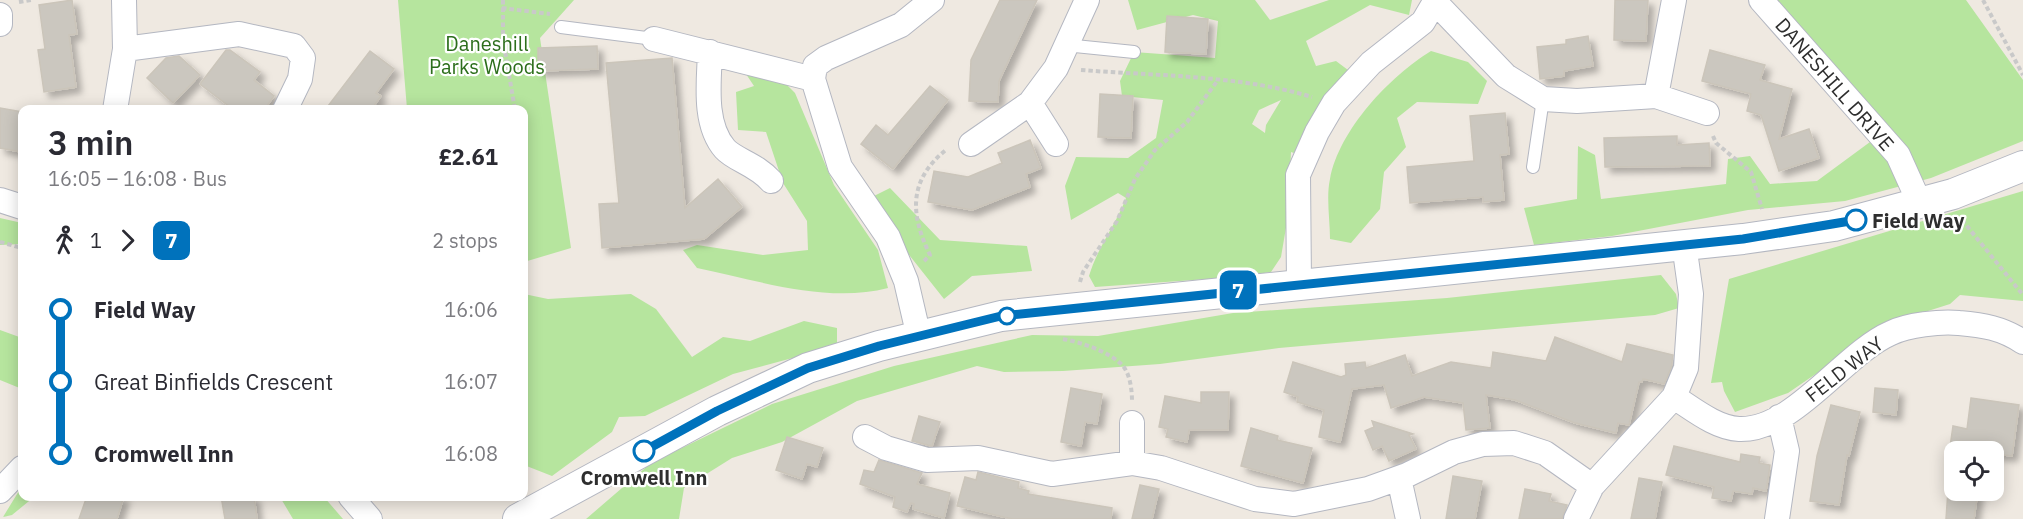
<!DOCTYPE html>
<meta charset="utf-8">
<style>
body{margin:0;font-family:"IBM Plex Sans",sans-serif;background:#f2f2f3;color:#2b2b33;height:100vh;display:flex;flex-direction:column;font-size:22px;white-space:nowrap}
*{box-sizing:border-box;margin:0}
p{font-size:20px;color:#7c7c81}
.icon{flex:none;width:33px;height:33px;fill:none;stroke:currentColor;stroke-width:2;stroke-linecap:round;stroke-linejoin:round}
.map{position:relative;flex:1;overflow:hidden}
.details{position:absolute;left:18px;top:105px;width:510px;height:396px;display:flex;flex-direction:column;background:#fff;border-radius:12px;box-shadow:0 3px 15px #0003}
.details>*{flex:none}
.badge{padding:0 12px;border-radius:9px;font-size:21px;line-height:39px}
.controls{position:absolute;left:1944px;top:441px;display:grid;gap:12px}
.controls a{display:grid;place-items:center;width:60px;height:60px;border-radius:12px;background:#fff;box-shadow:0 3px 15px #0003;font-size:30px}
.map>.badge{position:absolute;translate:-50% -50%;box-shadow:0 0 0 3px #fff}
.legs{display:flex;align-items:center;gap:9px;height:66px;padding:0 30px;font-size:20px}
.legs p{margin-inline-start:auto}
.head{display:flex;align-items:center;justify-content:space-between;height:102px;padding:0 30px}
h1{font-size:33px;font-weight:600;line-height:45px}
ul{padding:0 30px;list-style:none}
li{display:flex;align-items:center;gap:21px;height:72px;font-size:22px}
li i{display:grid;place-items:center;width:9px;height:100%;margin:0 8px;background:currentColor}
li i::after{content:'';width:15px;height:15px;margin:-8px;border:4px solid;border-radius:50%;background:#fff}
li p{margin-inline-start:auto}
li:first-child i{background:linear-gradient(#0000 50%,currentColor 0)}
li:last-child i{background:linear-gradient(currentColor 50%,#0000 0)}
.map>svg:first-child{display:block}
.green{fill:#b6e59e;fill-rule:evenodd}
.building{fill:#cbc7bf;stroke:#cbc5ba;stroke-width:1.5;filter:url(#shadow)}
.lines{fill:none;stroke-linecap:round;stroke-linejoin:round}
.service-casing{stroke:#b4b7c1;stroke-width:14}
.minor-casing{stroke:#b4b7c1;stroke-width:26}
.tertiary-casing{stroke:#b4b7c1;stroke-width:32}
.path{stroke:#c9c9c9;stroke-width:4;stroke-dasharray:4.5 3;stroke-linecap:butt}
.service{stroke:#fff;stroke-width:12}
.minor{stroke:#fff;stroke-width:24}
.tertiary{stroke:#fff;stroke-width:30}
.line-1-casing{stroke:#fff;stroke-width:14}
.line-1{stroke:#0072bc;stroke-width:9}
.stop-1-dot{fill:#fff;stroke:#0072bc;stroke-width:3}
.labels{text-anchor:middle;dominant-baseline:central;stroke-width:4.5;stroke-linejoin:round;paint-order:stroke}
.park-label{font-size:20px;fill:#2c6e1b;stroke:#fff}
.street-label{font-size:20px;fill:#2e2e2e;stroke:#fff}
.stop-label{font-size:20px;font-weight:bold;fill:#2e2e2e;stroke:#fff;text-anchor:start}
</style>
<div class="map">
<svg width="2023" height="519" viewBox="0 0 2023 519">
<defs>
<filter id="shadow"><feDropShadow dx="5.5" dy="5.5" stdDeviation="3" flood-color="#0004"/></filter>
</defs>
<rect width="100%" height="100%" fill="#efe9e1"/>
<path class="green" d="M398,0H574L540,38L571,248L524,262V110L407,109Z
M1128,0H1255L1270,20L1329,0H1412L1409,15L1370,5L1306,41L1316,66L1336,61L1348,70L1297,154L1291,152L1288,216L1281,257L1271,272L1236,277L1095,287L1089,276C1098,246 1115,227 1126,198L1118,193L1071,220L1065,186L1076,157L1128,158L1156,138L1163,100L1122,96L1120,81L1134,52L1215,58L1218,21L1193,15L1137,30ZM1281,100L1266,125L1265,133L1252,124L1259,110Z
M1749,0H1966L2023,80V141L1931,178L1845,201L1748,210L1612,236L1534,245L1524,208L1577,199L1578,146L1595,155L1601,199L1726,184L1728,159L1750,156L1770,184L1817,181L1870,142Z
M1431,51L1468,62L1487,81L1478,104L1417,102L1397,118L1406,147L1384,172L1380,209L1351,243L1330,239C1330,220 1326,197 1330,179C1339,130 1390,76 1431,51Z
M744,71L779,77L795,93L834,185L878,250L888,288C827,304 756,280 697,268L683,250L697,245L763,255L808,250L807,221L783,183L766,132L738,130L736,92L754,86Z
M890,188L940,240L1027,246L1032,271L972,276L944,299L906,251L874,196Z
M2023,191V301L1960,295L1950,304L1890,323L1788,393L1735,412L1724,391L1722,382L1711,383L1729,279Z
M0,218L22,223V244L0,245Z
M1661,275L1676,294L1679,308L1655,315L1279,348L1160,364L1063,371L1004,372L977,366L857,401L782,442L732,458L684,488L679,519H586L651,463L772,404L894,366L1032,335L1098,336L1233,313L1447,298Z
M524,294L548,299L631,294L656,309L692,357L723,337L750,341L804,321L837,328V346L733,374L645,416L619,417L612,432L552,476L524,465Z
M0,330L22,338V389L0,380Z
M22,486V496L34,497L12,515L3,517Z
M280,497H324L343,519H293Z"/>
<path class="building" d="M72,0L77,34L69,35L76,87L44,92L38,50L45,49L39,5Z
M1000,0H1037L999,81L998,102L969,101L971,60Z
M1615,0H1648L1646,41L1614,40Z
M1167,16L1208,19L1206,54L1165,52Z
M1588,36L1593,66L1564,71V76L1540,79L1537,47L1566,44V40Z
M597,46L598,69L538,71V48Z
M226,50H230L260,72L254,80L274,96L264,110H234L200,84Z
M1710,50L1765,65L1760,80L1792,89L1779,139L1809,129L1819,158L1779,171L1761,115L1747,111L1751,94L1702,81Z
M370,51L394,69L376,93L381,96L371,110H325Z
M179,56L200,75L173,103L147,78L166,58Z
M672,58L685,208L718,179L742,207L704,239L602,248L599,204L619,203L606,63Z
M930,86L948,100L893,169L861,144L876,125L888,135Z
M1100,94L1133,96L1131,138L1098,137Z
M0,108L22,112V152L0,148Z
M1505,113L1509,154L1500,155L1504,200L1483,202V197L1410,203L1407,167L1474,161L1470,116Z
M1677,136V145L1709,143L1710,166L1605,167L1604,138Z
M1030,140L1041,168L1026,174L1030,187L972,210L928,202L934,171L968,177L1002,163L998,153Z
M1555,337L1622,362L1627,344L1673,355L1671,368L1664,384L1643,379L1642,382H1639L1629,425L1618,423L1616,433L1575,423L1515,400L1486,395L1490,428L1466,430L1463,403L1424,397L1391,408L1384,385L1352,389L1340,442L1319,437L1324,410L1297,402L1298,397L1284,392L1293,362L1341,377L1346,375L1345,364L1365,362L1366,368L1405,355L1412,376L1451,362L1491,368L1493,352L1546,361Z
M1071,388L1102,394L1097,424L1085,422L1081,446L1061,442Z
M1875,388L1898,390L1896,415L1873,412Z
M1201,392H1229L1228,430H1189L1187,442L1166,437L1168,429L1159,427L1165,396L1201,403Z
M1971,398L2019,405L2012,456L1994,454V452L1950,447L1953,426L1967,429Z
M1831,405L1860,412L1849,456L1847,455L1839,505L1810,501L1817,456Z
M919,416L940,422L932,446L912,441Z
M1372,421L1413,434L1409,435L1416,449L1389,461L1382,446L1373,450L1365,431L1374,427Z
M1251,428L1278,436L1277,440L1312,448L1303,483L1241,466Z
M787,437L823,448L817,467L807,464L802,479L776,470Z
M1674,446L1740,462L1741,454L1760,457L1759,463L1770,465L1766,491L1753,488L1752,494L1733,491L1731,501L1712,498L1714,487L1666,475Z
M879,460L922,473L917,484L950,493L944,518L913,509L914,504L911,503L907,512L893,507L895,497L860,484L864,470L874,472Z
M978,472L1019,482L1018,488L1029,491L1028,494L1112,508L1111,519H1012L957,506L965,477L976,480Z
M1453,476L1482,481L1475,519H1446Z
M1639,478L1662,482L1655,519H1631Z
M1140,485L1159,489L1152,519H1132Z
M1525,489L1551,494L1549,501L1567,505L1562,519H1519Z
M1948,490H1978L1974,519H1946Z
M87,496H124L117,519H79Z
M221,496H254L257,519H225Z"/>
<g class="lines">
<defs>
<path id="service" d="M561,27L654,39
M1065,45L1134,52
M1533,167L1543,99"/>
<path id="minor" d="M1761,0L1898,155L1920,204
M1436,3L1506,76L1543,99L1577,101L1656,96L1707,113
M0,15V24
M654,39L813,79
M125,49L239,34L294,46L303,58L300,79L285,110
M710,52C709,81 703,124 725,149C735,160 756,164 771,181
M1656,96L1674,0
M1030,103L1056,144
M115,110L125,49L124,0
M971,144L1030,103L1056,68L1087,0
M0,200L22,207
M1299,284L1298,175L1317,132L1334,103L1371,63L1423,22L1436,0
M919,337L906,281L888,237L840,167L813,79L815,66L826,58L901,25L932,0
M1674,397C1693,409 1716,428 1739,429C1794,431 1843,354 1891,333C1907,325 1941,321 1959,323C1983,325 2002,328 2023,342
M865,437L886,448L927,460L978,458L1052,474L1132,463L1161,468L1255,499L1294,504L1368,489L1407,475L1454,452L1483,444L1514,443L1545,453L1592,486
M1132,463V423
M1399,478L1408,519
M0,491L22,468
M350,496L370,519
M1576,519L1592,486L1674,397L1686,368L1691,294L1684,244
M1777,519L1787,451L1779,417"/>
<path id="tertiary" d="M518,519L717,411L808,368L879,346L1001,316L1743,239L1834,226L1953,194L2023,166"/>
</defs>
<use href="#service" class="service-casing"/>
<use href="#minor" class="minor-casing"/>
<use href="#tertiary" class="tertiary-casing"/>
<path class="path" d="M503,0V39L515,110
M1983,0L2023,75
M19,2L31,0
M502,8L550,14
M1081,70C1157,76 1239,75 1312,97
M1713,136L1716,143L1751,172L1762,209
M1962,220L2023,295
M0,242L22,248
M924,261L930,255C910,214 908,180 947,149
M1080,282L1083,272L1117,221L1135,179L1155,150L1187,122L1218,80
M1063,339C1080,342 1110,352 1122,365C1130,373 1132,390 1132,401"/>
<use href="#service" class="service"/>
<use href="#minor" class="minor"/>
<use href="#tertiary" class="tertiary"/>
</g>
<g class="lines">
<defs>
<path id="line-1" d="M644,451L717,411L808,368L879,346L1001,316L1743,239L1856,220"/>
</defs>
<use href="#line-1" class="line-1-casing"/>
<use href="#line-1" class="line-1"/>
</g>
<g class="stop-1-dot">
<circle cx="1856" cy="220" r="10"/>
<circle cx="1007" cy="316" r="8"/>
<circle cx="644" cy="451" r="10"/>
</g>
<g class="labels">
<g class="park-label">
<text x="487" y="43">Daneshill<tspan x="487" dy="23">Parks Woods</tspan></text>
</g>
<g class="street-label">
<text transform="translate(1835 84) rotate(49)">DANESHILL DRIVE</text>
<text transform="translate(1844 369) rotate(-38)">FELD WAY</text>
</g>
<g class="stop-label">
<text x="1872" y="220">Field Way</text>
<text x="644" y="477" text-anchor="middle">Cromwell Inn</text>
</g>
</g>
</svg>
<div class="controls">
<a><svg class="icon" aria-label="locate" viewBox="0 0 24 24"><circle cx="12" cy="12" r="6"/><path d="M12 2v4M12 18v4M2 12h4M18 12h4"/></svg></a>
</div>
<b class="badge" style="left:1238px;top:290px;background:#0072bc;color:#fff">7</b>
<section class="details">
<div class="head"><div><h1>3 min</h1><p>16:05 – 16:08 · Bus</p></div><b>£2.61</b></div>
<div class="legs"><svg class="icon" aria-label="walk" viewBox="0 0 24 24"><circle cx="13" cy="4" r="2"/><path d="M13 8l-2 6 4 7M11 14l-3 7M7 12l3-4h3l4 4"/></svg>1<svg class="icon" aria-label="forward" viewBox="0 0 24 24"><path d="M9 5l7 7-7 7"/></svg><b class="badge" style="background:#0072bc;color:#fff">7</b><p>2 stops</p></div>
<ul>
<li><i style="color:#0072bc"></i><b>Field Way</b><p>16:06</p></li>
<li><i style="color:#0072bc"></i><span>Great Binfields Crescent</span><p>16:07</p></li>
<li><i style="color:#0072bc"></i><b>Cromwell Inn</b><p>16:08</p></li>
</ul>
</section>
</div>
